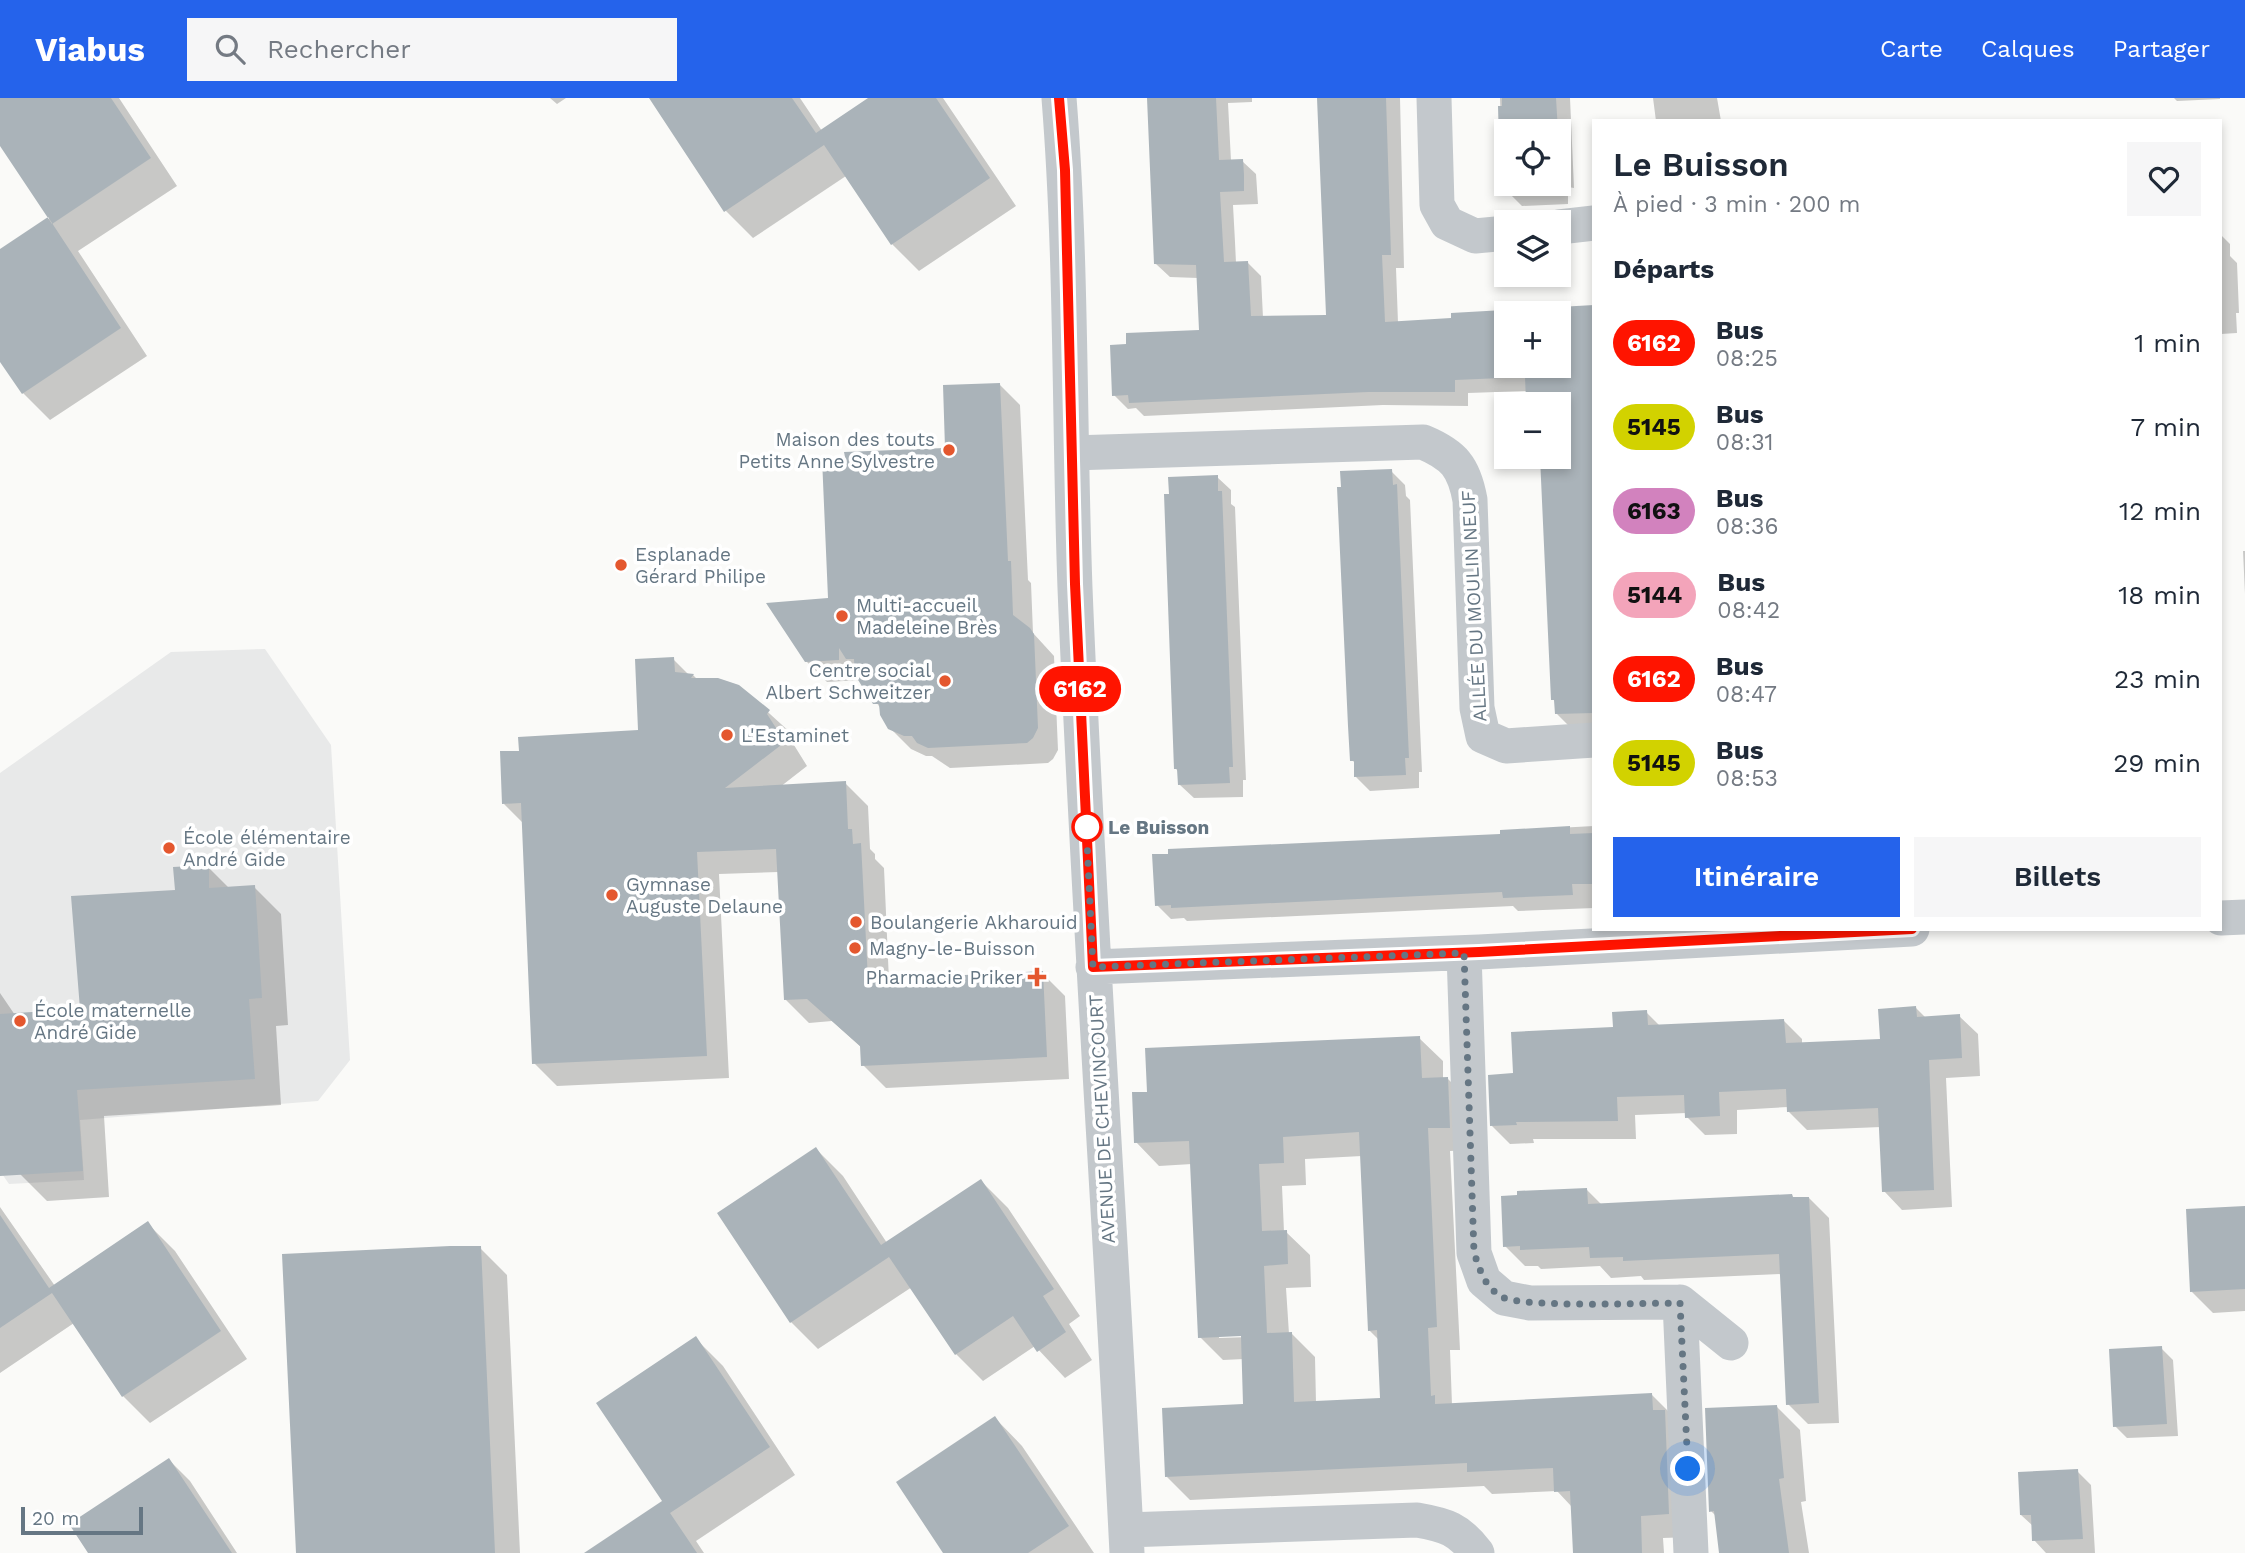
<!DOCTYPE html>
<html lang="fr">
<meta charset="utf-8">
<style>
body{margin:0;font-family:"Work Sans",sans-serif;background:#f6f6f7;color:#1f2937;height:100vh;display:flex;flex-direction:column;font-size:26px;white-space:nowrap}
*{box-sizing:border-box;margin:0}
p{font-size:23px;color:#747a83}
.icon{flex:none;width:38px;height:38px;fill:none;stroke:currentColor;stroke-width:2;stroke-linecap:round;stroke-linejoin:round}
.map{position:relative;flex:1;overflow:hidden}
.drawer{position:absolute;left:1592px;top:21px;width:630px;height:812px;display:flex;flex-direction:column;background:#fff;border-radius:0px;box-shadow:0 4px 10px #0003}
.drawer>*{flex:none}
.badge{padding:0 14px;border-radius:23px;font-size:24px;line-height:46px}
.buttons{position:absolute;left:1494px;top:21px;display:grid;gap:14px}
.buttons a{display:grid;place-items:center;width:77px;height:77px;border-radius:0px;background:#fff;box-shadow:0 4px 10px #0003;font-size:35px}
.scale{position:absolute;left:21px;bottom:18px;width:122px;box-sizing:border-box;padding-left:7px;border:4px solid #657683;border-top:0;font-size:19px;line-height:24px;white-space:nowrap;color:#657683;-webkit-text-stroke:5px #fff;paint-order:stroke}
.you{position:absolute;width:35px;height:35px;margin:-18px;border:5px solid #fff;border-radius:50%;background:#1a73e8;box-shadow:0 0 0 10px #1a73e833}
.map>.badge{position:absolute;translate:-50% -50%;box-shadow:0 0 0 4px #fff}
h2{padding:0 21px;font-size:26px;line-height:63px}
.round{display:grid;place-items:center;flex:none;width:74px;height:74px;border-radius:0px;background:#f6f6f7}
.head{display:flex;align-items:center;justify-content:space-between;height:119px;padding:0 21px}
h1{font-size:33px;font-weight:600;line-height:52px}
.action{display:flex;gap:14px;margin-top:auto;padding:14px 21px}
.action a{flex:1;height:80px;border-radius:0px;background:#2563eb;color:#fff;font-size:28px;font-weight:600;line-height:80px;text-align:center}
.action a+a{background:#f6f6f7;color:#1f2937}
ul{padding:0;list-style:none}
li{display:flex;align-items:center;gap:21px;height:84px;padding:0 21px}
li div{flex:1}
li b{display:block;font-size:26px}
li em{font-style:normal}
li .badge{min-width:77px;font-weight:700;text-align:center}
header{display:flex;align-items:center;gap:42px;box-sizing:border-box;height:98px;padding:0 35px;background:#2563eb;color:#fff}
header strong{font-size:33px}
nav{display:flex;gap:38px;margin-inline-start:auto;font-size:24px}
.search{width:490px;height:63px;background:#f6f6f7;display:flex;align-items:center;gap:18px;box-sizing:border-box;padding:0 24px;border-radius:0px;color:#747a83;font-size:26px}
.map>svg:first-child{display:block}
.built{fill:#e8e9e9}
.shadow{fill:#0003;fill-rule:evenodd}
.building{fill:#aab3b9;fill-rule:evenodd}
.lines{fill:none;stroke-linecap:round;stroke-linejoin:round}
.street{stroke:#c3c8cc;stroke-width:35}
.line-casing{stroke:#fff;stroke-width:16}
.line{stroke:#ff1400;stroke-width:10}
.walk{stroke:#657683;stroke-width:7;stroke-dasharray:0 12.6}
.poi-dot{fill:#e4572e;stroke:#fff;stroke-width:2.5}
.stop-dot{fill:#fff;stroke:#ff1400;stroke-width:3.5}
.labels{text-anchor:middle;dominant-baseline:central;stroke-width:7;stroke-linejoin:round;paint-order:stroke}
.poi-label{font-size:19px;fill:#657683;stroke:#fff;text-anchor:start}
.street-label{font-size:19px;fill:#657683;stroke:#fff}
.stop-label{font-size:19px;font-weight:bold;fill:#657683;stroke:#fff;text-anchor:start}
</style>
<header>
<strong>Viabus</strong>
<div class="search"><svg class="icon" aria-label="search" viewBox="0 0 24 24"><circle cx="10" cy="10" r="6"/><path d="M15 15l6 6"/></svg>Rechercher</div>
<nav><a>Carte</a><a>Calques</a><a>Partager</a></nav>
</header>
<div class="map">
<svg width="2245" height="1455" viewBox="0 0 2245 1455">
<rect width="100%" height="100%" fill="#fafaf8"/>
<path class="built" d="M265,551L331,647L350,962L318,1003L80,1022L84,1082L9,1086L0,1073V675L171,554Z"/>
<path class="shadow" d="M5,0H119L177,88L78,153L147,258L50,322L23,295L0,261V153L50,120L0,45V3Z
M550,0H566L557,6Z
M656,0H800L822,33L872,0H943L1016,108L919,173L892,146L846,78L753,140L726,113Z
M1149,0H1252V4L1228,5L1231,63H1242L1256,76L1258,106L1233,107L1235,144L1236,165L1247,164L1261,178L1263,220L1328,219L1319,0H1400L1404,170H1396L1398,225L1453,222L1452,216L1594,209V629L1571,630L1557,616L1556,605L1553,601L1541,359H1559V306H1532L1528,302L1527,293L1468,295V308L1383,307L1144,318L1136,310L1128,311L1114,297L1200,234L1198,180L1170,179L1156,166ZM1507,215H1559V268H1507Z
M1500,0H1570L1574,90L1568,89V106L1522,108L1508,94V86H1559V33H1507V82L1503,78Z
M1653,0H1717L1721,23H1656Z
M2174,0H2220V1L2177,3Z
M2221,137L2230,146V158L2237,165L2239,215H2236L2237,235L2221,236Z
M999,286L1020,307L1028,482L1031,485L1033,535L1054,558L1058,652L1053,661L1048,665L950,670L932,658H926L911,651L890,630L881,611L861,582L827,584L806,563L830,502Z
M1391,373L1405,387L1406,398L1410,402L1422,674H1419V690L1370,693L1356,679V666L1352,662Z
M1217,379L1231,392V406L1235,409L1246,682H1243V699L1194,700L1180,687L1179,674L1175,670Z
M2243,453H2245V496Z
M673,561L689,577H693L698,582L739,588L792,636L789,639L807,668L780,689L845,685L868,708L870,751L875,756V761L884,770L889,883L1042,875L1065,898L1069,981L886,990L863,967L862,950L832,923L809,925L786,902L779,774L719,776L729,980L557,988L534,965L523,725L504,706L520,654L640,634Z
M1594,728V810L1518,813L1513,808L1187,823L1184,820L1171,821L1157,807L1502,738L1501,733Z
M208,769L230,791L254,789L281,816L288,927L276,928L281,1007L104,1018L109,1099L47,1103L19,1075L0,1047V895L15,917L82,912L177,793Z
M1916,910L1926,920L1959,918L1978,936L1980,978L1946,980L1952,1109L1902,1112L1884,1093L1881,1029L1807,1032L1789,1014L1788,1009L1737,1012V1036L1705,1037L1687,1019V1015L1635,1017L1636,1041H1533L1534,1045L1510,1046L1492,1028L1514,977L1646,914L1661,929L1784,923L1802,941V946L1882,943Z
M1419,940L1443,963V981L1447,980L1470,1003L1472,1052L1450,1053L1460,1252H1450L1452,1307L1652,1297L1675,1320L1691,1439L1663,1440L1664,1455H1575L1572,1409L1557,1393L1492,1396L1484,1388L1190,1402L1167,1379L1244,1308V1261L1223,1262L1200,1239L1192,1066L1159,1068L1136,1044L1149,995ZM1362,1058L1369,1232L1379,1242L1381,1302L1316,1305L1315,1259L1292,1236H1289L1286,1190L1311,1189L1310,1157L1286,1134H1284L1282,1088L1306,1087L1305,1061ZM1250,1235V1239L1219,1240V1237Z
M816,1051L843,1078L887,1145L981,1083L1008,1110L1080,1218L1069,1226L1092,1262L1065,1280L1035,1248L983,1283L956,1256L912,1189L818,1251L791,1224Z
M1587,1092L1602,1107L1809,1100L1829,1120L1839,1325L1808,1326L1788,1306L1781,1176L1644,1182L1641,1178L1611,1180L1600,1168L1541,1171L1538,1168H1525L1505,1148Z
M0,1109L55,1188L148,1126L175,1153L247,1261L150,1325L123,1298L74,1225L0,1275Z
M2245,1121V1213L2213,1215L2192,1194Z
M480,1150L507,1177L520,1455H298Z
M696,1241L723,1268L795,1377L696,1443L704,1455H587L664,1403Z
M2161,1250L2173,1262L2178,1338L2127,1340L2115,1328Z
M1777,1309L1800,1332L1806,1403L1801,1404L1809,1455H1721L1716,1418L1711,1413Z
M995,1320L1022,1348L1094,1455H945Z
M169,1362L190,1383L237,1455H91Z
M2077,1373L2091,1387L2095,1455H2046L2034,1442L2033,1428L2021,1417Z"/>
<path class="building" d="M0,0H111L151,60L52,126L0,48Z
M649,0H792L816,35L868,0H936L990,80L891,147L824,47L724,114Z
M1147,0H1216L1219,62L1243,61L1244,77V93L1220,94L1224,164L1248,163L1251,218L1326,217L1317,0H1386L1391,157H1382L1385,224L1451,220V215L1594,207V615L1555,616L1554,602H1551L1540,359H1559V306H1537V303H1526L1525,279L1455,282V294H1368L1129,305L1128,297L1112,298L1110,247L1126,246V235L1199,232L1196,167L1154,166ZM1507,215H1559V268H1507Z
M1502,0H1556L1558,33H1507V86H1555V93L1506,95V79H1501L1499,44L1498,8H1502Z
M48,119L121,230L22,296L0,264V151Z
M1000,285L1008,463H1011L1013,517L1030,530L1034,536L1038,630L1033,640L1027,645L928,650L917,645L912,638H904L888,631L880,617L879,606H873L855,577L854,561H846L839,550V562L805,564L766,505L828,500L822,360L845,359L844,354L945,350L943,287Z
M1392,371L1393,387L1397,386L1409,660H1405L1406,677L1354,679V663H1350L1348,628L1337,389H1341L1340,373Z
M1218,377V393H1222L1233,669H1229L1230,685L1178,687L1177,671H1174L1164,396H1169L1168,379Z
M674,559L675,574L694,576L691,580H718L739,587L770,612L767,616L785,644L725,690L846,683L848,731H852L853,746L861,745L868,882L1043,873L1047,959L861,968L860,948L807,901L784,902L776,751L697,754L707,958L532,966L521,705L502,706L500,653H519L518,639L638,632L635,561Z
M1570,728V736L1594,735V786H1572L1573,797L1503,800L1502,794L1171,810V807L1155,808L1152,756H1168V751L1500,736V732Z
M209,767V790L255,787L262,900L249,901L255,981L77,992L83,1073L0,1078V916L80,911L71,798L175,792L173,769Z
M1916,908L1917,919L1960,916L1962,960L1929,962L1934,1092L1882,1094L1878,1010L1787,1014L1786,991L1719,994L1720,1018L1685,1020L1684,997L1617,999L1618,1023L1516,1024L1517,1027L1490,1028L1488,977L1513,975L1511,934L1613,929L1612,914L1647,912L1648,927L1784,921L1786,945L1880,941L1878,911Z
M1420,938L1422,980L1448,979L1450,1030H1428L1437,1229L1428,1230L1431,1298L1435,1297V1306L1652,1295L1653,1312H1665L1669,1416L1641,1418L1642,1455H1573L1570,1393L1554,1394L1553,1370L1467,1374V1365L1165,1379L1162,1310L1243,1306L1241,1238L1198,1240L1189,1043L1134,1045L1132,994H1147L1145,950ZM1359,1034L1368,1233L1377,1232L1380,1300L1294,1304L1292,1234L1267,1235L1264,1168L1288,1166L1287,1132L1262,1133L1259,1066L1284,1065L1283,1039Z
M816,1049L881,1147L981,1081L1054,1191L1043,1198L1066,1234L1037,1254L1013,1218L955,1257L889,1159L790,1225L717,1115Z
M1587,1090L1588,1106L1792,1096L1793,1099H1809L1819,1305L1786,1307L1779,1156L1623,1163V1159L1590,1160L1589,1149L1520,1152V1148L1503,1149L1501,1098L1517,1097V1093Z
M2245,1108V1191L2190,1194L2186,1111Z
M0,1117L49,1190L148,1123L221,1233L122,1299L52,1195L0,1230Z
M450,1148H481L495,1455H296L282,1156Z
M696,1238L770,1349L670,1415L697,1455H584L662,1403L596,1305Z
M2162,1248L2167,1326L2113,1329L2109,1251Z
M1777,1307L1784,1380L1779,1381L1789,1455H1719L1714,1413L1709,1414L1705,1310Z
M995,1318L1069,1428L1028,1455H943L896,1384Z
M169,1360L232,1455H88L69,1426Z
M2078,1371L2083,1441L2032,1443L2031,1417H2020L2018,1374Z"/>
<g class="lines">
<path class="street" d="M1059,0C1072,163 1069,327 1075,490C1088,812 1111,1133 1127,1455
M1434,0L1437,107L1447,125L1475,138L1507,135
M1559,129L1594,125
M1072,355L1423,344C1454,357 1464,369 1470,402L1477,610L1483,638L1506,648L1594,642
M2221,820L2245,819
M1464,855L1474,1155L1484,1183L1504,1200L1530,1205L1680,1204L1731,1245
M1093,869L1479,854L1912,831
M1680,1204L1691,1455
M1126,1432L1417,1422C1446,1427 1459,1431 1477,1455"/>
</g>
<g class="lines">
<defs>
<path id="line" d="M1059,0L1065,72L1075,486L1093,869L1479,854L1912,831"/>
</defs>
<use href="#line" class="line-casing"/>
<use href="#line" class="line"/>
<path class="walk" d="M1087,729L1086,722L1093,869L1464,855L1474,1155C1481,1174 1484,1188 1502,1199C1522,1210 1650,1205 1680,1205L1688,1371"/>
</g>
<g class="poi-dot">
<circle cx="949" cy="352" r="7"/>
<circle cx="621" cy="467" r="7"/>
<circle cx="842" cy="518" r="7"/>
<circle cx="945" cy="583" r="7"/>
<circle cx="727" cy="637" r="7"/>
<circle cx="169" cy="750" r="7"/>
<circle cx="612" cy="797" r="7"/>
<circle cx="856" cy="824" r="7"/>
<circle cx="855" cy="850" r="7"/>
<path d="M1033.5 868.5h7v7h7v7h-7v7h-7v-7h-7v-7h7z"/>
<circle cx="20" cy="923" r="7"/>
</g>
<circle class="stop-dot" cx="1087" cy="729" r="14"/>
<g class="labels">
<g class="poi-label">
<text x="935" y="341" text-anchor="end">Maison des touts<tspan x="935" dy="22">Petits Anne Sylvestre</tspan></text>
<text x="635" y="456">Esplanade<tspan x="635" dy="22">Gérard Philipe</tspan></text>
<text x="856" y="507">Multi-accueil<tspan x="856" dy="22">Madeleine Brès</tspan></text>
<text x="931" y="572" text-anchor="end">Centre social<tspan x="931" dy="22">Albert Schweitzer</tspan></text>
<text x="741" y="637">L'Estaminet</text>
<text x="183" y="739">École élémentaire<tspan x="183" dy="22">André Gide</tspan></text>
<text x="626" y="786">Gymnase<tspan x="626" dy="22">Auguste Delaune</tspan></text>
<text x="870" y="824">Boulangerie Akharouid</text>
<text x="869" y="850">Magny-le-Buisson</text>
<text x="1023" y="879" text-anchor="end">Pharmacie Priker</text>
<text x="34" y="912">École maternelle<tspan x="34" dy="22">André Gide</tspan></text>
</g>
<g class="street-label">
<text transform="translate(1474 508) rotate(-93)">ALLÉE DU MOULIN NEUF</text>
<text transform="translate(1102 1021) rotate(-93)">AVENUE DE CHEVINCOURT</text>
</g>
<g class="stop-label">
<text x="1108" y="729">Le Buisson</text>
</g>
</g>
</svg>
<div class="buttons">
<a><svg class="icon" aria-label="locate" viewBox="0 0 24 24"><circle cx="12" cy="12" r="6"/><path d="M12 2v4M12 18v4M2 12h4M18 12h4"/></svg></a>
<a><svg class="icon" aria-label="layers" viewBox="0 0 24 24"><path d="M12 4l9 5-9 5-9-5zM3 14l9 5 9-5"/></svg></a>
<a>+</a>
<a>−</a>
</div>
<div class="scale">20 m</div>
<div class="you" style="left:1688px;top:1371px"></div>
<b class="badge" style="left:1080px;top:591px;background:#ff1400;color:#fff">6162</b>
<section class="drawer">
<div class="head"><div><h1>Le Buisson</h1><p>À pied · 3 min · 200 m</p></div><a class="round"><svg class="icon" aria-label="heart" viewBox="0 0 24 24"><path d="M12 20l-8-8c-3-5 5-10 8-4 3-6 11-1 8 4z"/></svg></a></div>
<h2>Départs</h2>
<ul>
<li><span class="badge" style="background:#ff1400;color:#fff">6162</span><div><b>Bus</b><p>08:25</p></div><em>1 min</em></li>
<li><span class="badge" style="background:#d2d200;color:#111">5145</span><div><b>Bus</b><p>08:31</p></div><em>7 min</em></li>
<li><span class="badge" style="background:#d282be;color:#111">6163</span><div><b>Bus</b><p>08:36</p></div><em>12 min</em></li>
<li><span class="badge" style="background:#f3a4ba;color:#111">5144</span><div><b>Bus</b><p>08:42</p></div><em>18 min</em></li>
<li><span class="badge" style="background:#ff1400;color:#fff">6162</span><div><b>Bus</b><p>08:47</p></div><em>23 min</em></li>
<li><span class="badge" style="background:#d2d200;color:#111">5145</span><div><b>Bus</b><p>08:53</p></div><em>29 min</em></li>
</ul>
<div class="action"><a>Itinéraire</a><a>Billets</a></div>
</section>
</div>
